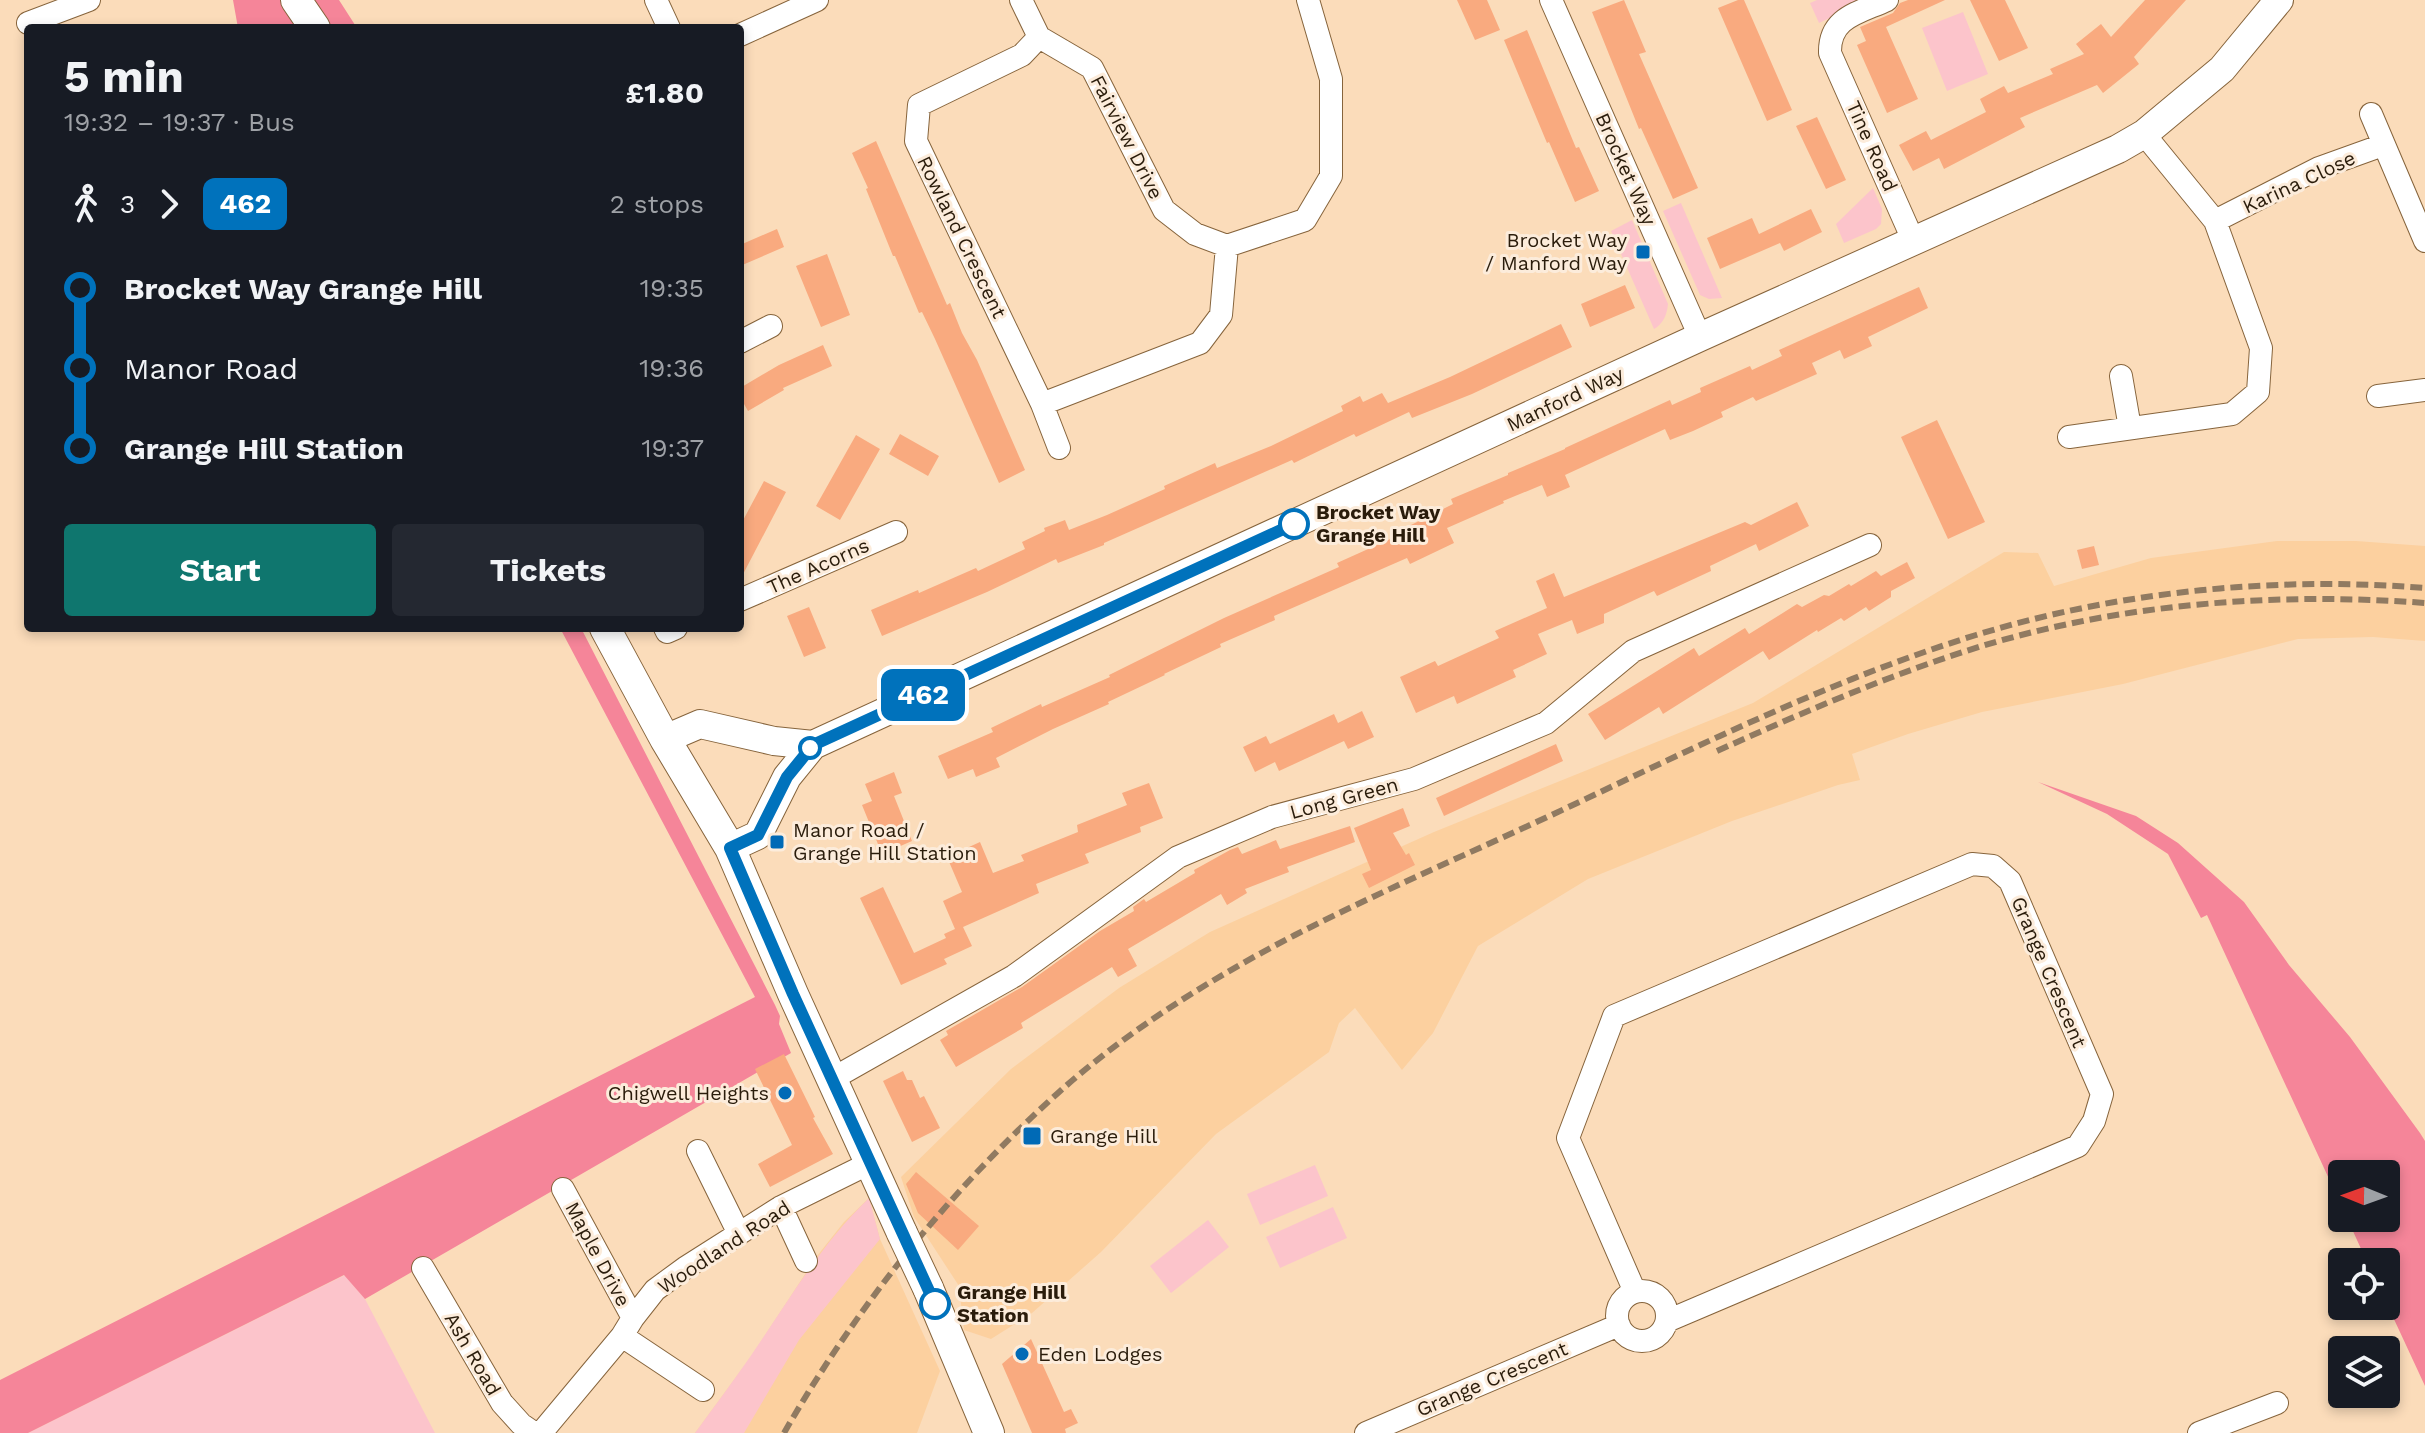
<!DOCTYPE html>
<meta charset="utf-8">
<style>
body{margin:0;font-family:"Work Sans",sans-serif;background:#242831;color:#f1f3f6;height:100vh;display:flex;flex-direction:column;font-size:30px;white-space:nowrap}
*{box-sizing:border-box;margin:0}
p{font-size:26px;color:#9ea1a6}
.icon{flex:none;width:44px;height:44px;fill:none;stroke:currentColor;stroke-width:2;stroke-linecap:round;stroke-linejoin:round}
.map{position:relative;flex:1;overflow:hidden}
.details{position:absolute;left:24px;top:24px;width:720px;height:608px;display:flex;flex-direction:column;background:#171b24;border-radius:8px;box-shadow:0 4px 12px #0003}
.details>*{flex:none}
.badge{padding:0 16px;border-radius:12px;font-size:28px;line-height:52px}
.needle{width:52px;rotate:271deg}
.controls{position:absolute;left:2328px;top:1160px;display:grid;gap:16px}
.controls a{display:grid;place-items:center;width:72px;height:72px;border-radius:8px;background:#171b24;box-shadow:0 4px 12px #0003;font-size:40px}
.map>.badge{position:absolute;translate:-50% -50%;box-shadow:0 0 0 4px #fff}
.legs{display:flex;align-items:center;gap:12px;height:88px;padding:0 40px;font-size:26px}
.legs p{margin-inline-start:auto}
.headline{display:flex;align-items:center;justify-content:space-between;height:136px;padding:0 40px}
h1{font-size:44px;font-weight:700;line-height:60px}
.primary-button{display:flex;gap:16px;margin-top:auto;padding:16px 40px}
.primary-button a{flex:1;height:92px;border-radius:8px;background:#0f766e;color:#fff;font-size:32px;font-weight:700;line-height:92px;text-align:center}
.primary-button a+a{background:#242831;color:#f1f3f6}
ul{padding:0 40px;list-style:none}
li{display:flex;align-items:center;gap:28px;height:80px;font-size:30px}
li i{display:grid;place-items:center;width:12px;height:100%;margin:0 10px;background:currentColor}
li i::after{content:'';width:20px;height:20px;margin:-10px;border:6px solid;border-radius:50%;background:#171b24}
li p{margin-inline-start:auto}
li:first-child i{background:linear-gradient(#0000 50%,currentColor 0)}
li:last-child i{background:linear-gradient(currentColor 50%,#0000 0)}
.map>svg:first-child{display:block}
.built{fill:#fcd09f}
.green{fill:#fcc4cb}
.forest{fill:#f58599}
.building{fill:#f9aa7f}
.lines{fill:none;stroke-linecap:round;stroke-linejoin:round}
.minor-casing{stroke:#86643c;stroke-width:24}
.tertiary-casing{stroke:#86643c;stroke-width:30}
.secondary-casing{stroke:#86643c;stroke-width:32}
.minor{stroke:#fff;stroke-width:22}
.tertiary{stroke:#fff;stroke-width:28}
.secondary{stroke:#fff;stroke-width:30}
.rail{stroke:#907a61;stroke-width:6;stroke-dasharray:12 6;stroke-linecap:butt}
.secondary-bridge-casing{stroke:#86643c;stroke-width:32;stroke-linecap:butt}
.secondary-bridge{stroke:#fff;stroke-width:30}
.line-1-casing{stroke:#fff;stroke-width:18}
.line-1{stroke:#0072bc;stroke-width:12}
.poi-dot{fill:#006ab6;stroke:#fcecdb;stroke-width:3}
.stop-1-dot{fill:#fff;stroke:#0072bc;stroke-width:4}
.labels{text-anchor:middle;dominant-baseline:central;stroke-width:6;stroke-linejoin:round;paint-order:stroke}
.street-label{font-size:20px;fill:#2a1c0b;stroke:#fcecdb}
.poi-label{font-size:20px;fill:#2a1c0b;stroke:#fcecdb;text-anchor:start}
.stop-label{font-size:20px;font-weight:bold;fill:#2a1c0b;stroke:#fcecdb;text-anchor:start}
</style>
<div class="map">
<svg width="2425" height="1433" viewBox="0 0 2425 1433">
<rect width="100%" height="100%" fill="#fbdcba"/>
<path class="built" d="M2277,541H2356L2425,546V641L2373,637L2298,639L2123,684L1982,712L1908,734L1852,754L1860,780L1838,785L1732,821L1588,879L1478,946L1433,1033L1402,1070L1355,1008L1339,1023L1329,1052L1216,1134L1101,1252L1032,1313L991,1339L964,1330L959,1286L914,1217L901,1177L1011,1069L1119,988L1210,932L1434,832L1753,703L2004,552L2038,553L2054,586L2151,558Z
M869,1198L880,1239L940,1371L917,1433H695L750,1358L817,1256L844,1222Z"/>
<path class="green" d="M1817,0H1868L1819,23L1810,3Z
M1963,12L1988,74L1947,91L1922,28Z
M1873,188L1882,209L1881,224L1876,229L1844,243L1836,224Z
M1681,203L1722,298L1709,299L1700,295L1663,211Z
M1632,220L1668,304C1667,315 1663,324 1654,329L1611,231Z
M1315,1165L1328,1196L1260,1225L1247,1194Z
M869,1198L880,1239L799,1340L744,1433H695C713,1408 732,1383 750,1357C788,1302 820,1245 869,1198Z
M1333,1207L1347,1238L1280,1268L1266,1237Z
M1208,1220L1229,1247L1171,1293L1150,1266Z
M345,1275L365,1299L435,1433H28Z"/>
<path class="forest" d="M233,0H339L357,28H238Z
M560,628H581L775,1005L780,1016L779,1024L791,1053L365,1299L344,1275L28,1433H0V1380L755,997Z
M2038,782L2136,816L2178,843L2244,902L2289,965L2350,1037L2420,1133L2425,1141V1386L2386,1302V1262H2367L2347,1218H2386V1174H2342V1207L2207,915L2201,918L2168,854L2107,814Z"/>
<path class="building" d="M1457,0H1487L1500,30L1475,40Z
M1624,0L1646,52L1639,54L1698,188L1673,199L1641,128L1639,129L1592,12Z
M1738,0H1744L1792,110L1767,121L1718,8Z
M1908,0H1945L1886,27L1918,99L1887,113L1857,45L1866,41L1860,27L1893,13L1900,3Z
M1970,0H2005L2028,48L1999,61Z
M2145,0H2186L2134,57L2139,64L2103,93L2097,85L2020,118L2025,127L1944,169L1939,158L1913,171L1899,145L1926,131L1931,140L1986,112L1980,99L2004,86L2008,93L2053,74L2050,69L2084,54L2076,44L2101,24L2111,37Z
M1527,30L1576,148L1579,147L1599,191L1575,202L1549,142L1547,143L1504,40Z
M1817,117L1846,180L1826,189L1796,126Z
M876,141L947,305L950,303L962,333L977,360L1025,470L999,483L935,339L922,312L919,313L895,256H893L866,189L868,188L852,153Z
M1811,209L1822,232L1784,251L1780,243L1720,269L1707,238L1752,218L1759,234Z
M777,229L784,247L740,266V245Z
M827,254L850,315L821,327L796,266Z
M1625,285L1635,308L1590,327L1581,304Z
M1919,287L1928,308L1868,337L1872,346L1844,359L1840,350L1812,363L1817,374L1756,401L1753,397L1721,412L1723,417L1693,431L1670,440L1665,429L1565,475L1570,487L1547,497L1542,485L1503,501L1504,503L1447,528L1454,543L1410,564L1407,558L1274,616L1275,620L1220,644L1221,647L1164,674L1165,675L1108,702L1109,704L1053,729L996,758L1000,767L976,777L973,769L948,779L938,756L993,732L991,728L1041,704L1042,707L1110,677L1109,675L1224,618L1339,567L1337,563L1397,536L1395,533L1453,504L1451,499L1508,475V473L1565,449V448L1670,400L1672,405L1701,392L1700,388L1750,366L1752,370L1782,356L1779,350Z
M1561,324L1572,347L1472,394L1412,418L1409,412L1356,437L1354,434L1294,463L1292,460L1104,543V545L1058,563L1056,559L987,592L882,636L871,610L918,590L919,593L976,568L978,571L1025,549L1022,542L1045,531L1044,528L1065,520L1069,530L1107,515L1165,489L1164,486L1215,463L1217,468L1271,446L1343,411L1341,406L1360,396L1363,402L1382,393L1388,403L1450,377Z
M823,345L832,366L783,388L784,390L748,411L740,397V388L779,365Z
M1937,420L1985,522L1948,539L1901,437Z
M900,434L939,456L928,476L889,454Z
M856,435L880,449L840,520L816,506Z
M764,481L786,492L740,580V526Z
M1797,502L1809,526L1759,551L1756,544L1710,566L1711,571L1657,596L1654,591L1604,614V623L1577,634L1572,620L1538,634L1547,654L1513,670L1516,677L1457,704L1454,696L1416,713L1400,677L1435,661L1438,666L1499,638L1495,631L1547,608L1536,581L1554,573L1564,597L1745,522L1751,525Z
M2094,546L2099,565L2082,569L2077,550Z
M1907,562L1915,578L1891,591V597L1869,611L1866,607L1844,621L1841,618L1818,632L1817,630L1769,660L1763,651L1663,714L1659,707L1605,740L1588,714L1694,648L1699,656L1745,628L1749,634L1797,604L1802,607L1824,595L1829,596L1849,584L1851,586L1876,571L1881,576Z
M809,607L826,648L804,657L787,616Z
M1362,711L1374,737L1348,749L1344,741L1279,771L1275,762L1255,772L1243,747L1266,736L1270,744L1334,714L1338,723Z
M1556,744L1563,761L1444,816L1436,798Z
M894,772L902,793L894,796L912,841L882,854L862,805L872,801L865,784Z
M1149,783L1163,818L1140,827L1141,832L1085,854L1089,863L1036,884L1039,893L963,927L972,946L944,959L947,964L901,985L860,898L883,887L914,953L946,938L944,934L955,929L943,901L962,892L947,857L980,842L993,873L1024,861L1021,855L1078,832L1077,825L1127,805L1122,793Z
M1403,808L1410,826L1393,833L1406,855L1409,853L1415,865L1369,888L1362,874L1371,870L1354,828Z
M1350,826L1355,842L1287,867L1289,872L1245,889L1247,893L1227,905L1221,894L1128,949L1137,966L1118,977L1112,967L1021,1023L1023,1028L956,1067L940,1040L948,1035L946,1031L1022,987L1100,931L1134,911L1133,907L1144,899L1146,902L1195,873L1194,870L1230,850L1238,847L1242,854L1276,840L1280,849Z
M784,1054L815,1117L813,1118L833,1154L770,1187L758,1164L792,1145L755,1069Z
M903,1071L907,1080H912L920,1098L924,1096L940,1128L912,1142L883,1081Z
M916,1172L979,1226L958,1250L918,1213L906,1184Z
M1031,1339L1064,1412L1071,1409L1078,1423L1065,1429L1066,1433H1032L1002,1364Z"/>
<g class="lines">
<defs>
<path id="minor" d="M656,0L669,28
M1021,0L1039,37L1092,68L1164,210L1195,234L1227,246L1305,220L1331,176V79L1308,0
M1551,0L1700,337
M1887,0C1859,13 1829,17 1830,53L1913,240
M28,23L89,0
M740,35L817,0
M1039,37L1022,55L919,105L916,141L1042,404L1059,448
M2371,114L2425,241
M2215,221L2319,168L2383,145
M740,342L771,326
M2121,376L2130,428
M2378,396L2425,390
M1042,404L1200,343L1221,315L1227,246
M2069,437L2232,414L2258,392L2261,348L2215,221L2144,134
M740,600L896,532
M665,628L667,632L676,628
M832,1079L1014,976L1178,857L1272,817L1414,779L1546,723L1633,651L1870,545
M698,1151L739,1234
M563,1189L633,1318
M781,1207L806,1261
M423,1268L502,1403L521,1424L534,1433
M1617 1316a25 25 0 1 1 50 0a25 25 0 1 1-50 0Z
M1635,1292L1568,1138L1614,1016L1972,864L1993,866L2010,881L2102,1094L2094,1121L2078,1146L1667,1321
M622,1336L703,1390
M541,1433L622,1336L633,1318L655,1290L685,1268L781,1207L870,1163
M1366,1433L1619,1325
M2199,1433L2277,1403"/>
<path id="tertiary" d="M665,739L700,724L774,741L813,745L1700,337L2118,149L2144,134L2222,69L2279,0
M730,848L758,835L787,777L813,745"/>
<path id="secondary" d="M296,0L315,28
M605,628L665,739L730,848L793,994L902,1233
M928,1288L989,1433"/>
</defs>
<use href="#minor" class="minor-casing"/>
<use href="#tertiary" class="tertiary-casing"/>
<use href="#secondary" class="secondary-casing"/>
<use href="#minor" class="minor"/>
<use href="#tertiary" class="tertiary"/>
<use href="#secondary" class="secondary"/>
<path class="rail" d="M1717,751C1804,712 1891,674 1982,646C2124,603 2277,592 2425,603
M784,1433C857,1306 949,1191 1058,1093C1128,1030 1212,978 1295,935C1387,888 1482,848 1575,804C1706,742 1837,678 1976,635C2120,591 2275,576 2425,588"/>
<defs>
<path id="secondary-bridge" d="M902,1233L928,1288"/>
</defs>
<use href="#secondary-bridge" class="secondary-bridge-casing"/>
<use href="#secondary-bridge" class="secondary-bridge"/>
</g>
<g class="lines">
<defs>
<path id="line-1" d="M935,1304L793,994L730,848L758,835L787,777L813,745L1294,524"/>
</defs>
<use href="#line-1" class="line-1-casing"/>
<use href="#line-1" class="line-1"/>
</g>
<g class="poi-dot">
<rect x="1635" y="244" width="16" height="16" rx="4"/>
<rect x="769" y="834" width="16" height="16" rx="4"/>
<circle cx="785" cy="1093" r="8"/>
<rect x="1022" y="1126" width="20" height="20" rx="4"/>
<circle cx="1022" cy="1354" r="8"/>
</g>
<g class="stop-1-dot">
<circle cx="1294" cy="524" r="14"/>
<circle cx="810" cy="748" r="10"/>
<circle cx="935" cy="1304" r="14"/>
</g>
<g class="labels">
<g class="street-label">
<text transform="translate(1127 137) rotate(63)">Fairview Drive</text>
<text transform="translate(1872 146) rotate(66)">Tine Road</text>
<text transform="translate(1626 169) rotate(66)">Brocket Way</text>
<text transform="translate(2299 182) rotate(-25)">Karina Close</text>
<text transform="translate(962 237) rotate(64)">Rowland Crescent</text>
<text transform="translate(1565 399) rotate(-25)">Manford Way</text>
<text transform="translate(818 566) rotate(-24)">The Acorns</text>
<text transform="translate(1344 798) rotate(-15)">Long Green</text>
<text transform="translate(2049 972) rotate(67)">Grange Crescent</text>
<text transform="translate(724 1247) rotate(-33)">Woodland Road</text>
<text transform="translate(598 1254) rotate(62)">Maple Drive</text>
<text transform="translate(473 1354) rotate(60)">Ash Road</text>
<text transform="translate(1492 1379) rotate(-23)">Grange Crescent</text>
</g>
<g class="poi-label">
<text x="1627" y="240" text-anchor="end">Brocket Way<tspan x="1627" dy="23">/ Manford Way</tspan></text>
<text x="793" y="830">Manor Road /<tspan x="793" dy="23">Grange Hill Station</tspan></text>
<text x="769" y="1093" text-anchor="end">Chigwell Heights</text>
<text x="1050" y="1136">Grange Hill</text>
<text x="1038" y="1354">Eden Lodges</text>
</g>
<g class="stop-label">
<text x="1316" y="512">Brocket Way<tspan x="1316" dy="23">Grange Hill</tspan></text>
<text x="957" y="1292">Grange Hill<tspan x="957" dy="23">Station</tspan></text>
</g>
</g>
</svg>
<div class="controls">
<a><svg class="needle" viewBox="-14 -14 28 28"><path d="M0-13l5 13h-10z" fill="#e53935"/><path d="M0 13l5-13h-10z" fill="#9ea1a6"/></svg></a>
<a><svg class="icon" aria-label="locate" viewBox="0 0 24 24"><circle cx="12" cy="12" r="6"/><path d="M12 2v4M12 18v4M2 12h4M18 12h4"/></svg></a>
<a><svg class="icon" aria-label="layers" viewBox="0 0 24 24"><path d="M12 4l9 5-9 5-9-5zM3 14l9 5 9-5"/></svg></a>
</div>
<b class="badge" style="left:923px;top:695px;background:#0072bc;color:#fff">462</b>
<section class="details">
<div class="headline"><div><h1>5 min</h1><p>19:32 – 19:37 · Bus</p></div><b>£1.80</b></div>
<div class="legs"><svg class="icon" aria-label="walk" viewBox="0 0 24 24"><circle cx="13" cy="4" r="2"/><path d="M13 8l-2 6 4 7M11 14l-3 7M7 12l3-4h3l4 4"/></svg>3<svg class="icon" aria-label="forward" viewBox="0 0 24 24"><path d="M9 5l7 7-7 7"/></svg><b class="badge" style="background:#0072bc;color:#fff">462</b><p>2 stops</p></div>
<ul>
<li><i style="color:#0072bc"></i><b>Brocket Way Grange Hill</b><p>19:35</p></li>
<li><i style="color:#0072bc"></i><span>Manor Road</span><p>19:36</p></li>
<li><i style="color:#0072bc"></i><b>Grange Hill Station</b><p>19:37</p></li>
</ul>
<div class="primary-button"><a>Start</a><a>Tickets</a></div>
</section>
</div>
